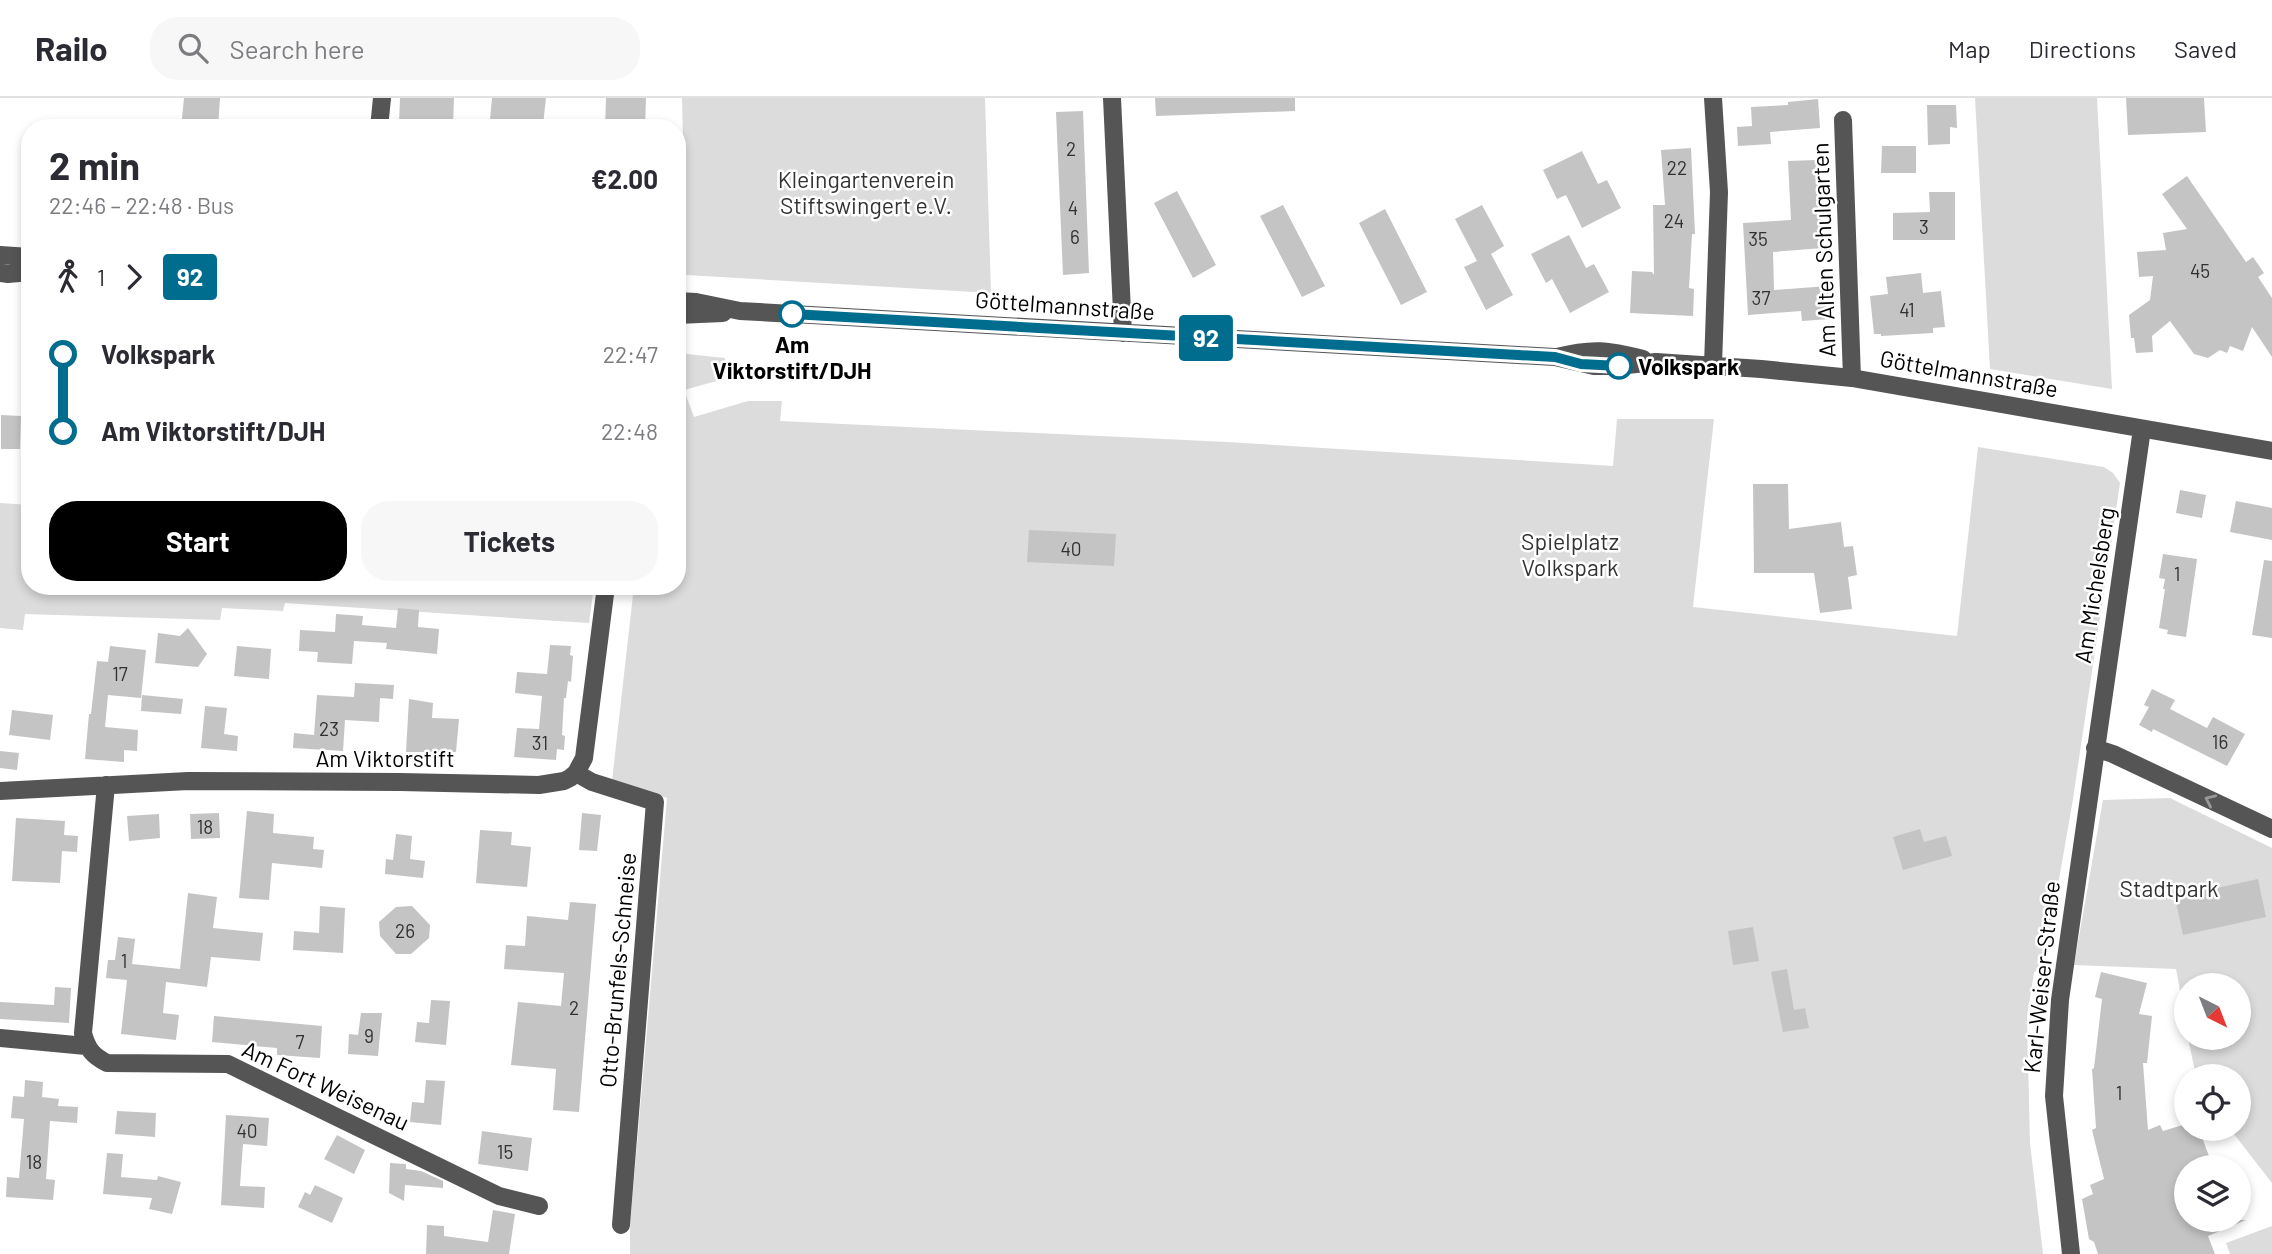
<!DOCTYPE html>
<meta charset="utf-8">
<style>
body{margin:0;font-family:Barlow,sans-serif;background:#f7f7f7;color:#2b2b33;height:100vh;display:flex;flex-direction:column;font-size:26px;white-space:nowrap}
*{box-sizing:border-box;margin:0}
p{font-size:23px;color:#7c7c81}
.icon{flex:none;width:38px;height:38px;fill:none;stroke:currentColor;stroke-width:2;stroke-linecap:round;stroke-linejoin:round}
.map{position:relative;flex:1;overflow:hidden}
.side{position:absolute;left:21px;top:21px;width:665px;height:476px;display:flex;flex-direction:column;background:#fff;border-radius:28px;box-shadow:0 4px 10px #0003}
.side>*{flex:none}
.badge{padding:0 14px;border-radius:5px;font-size:24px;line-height:46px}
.needle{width:46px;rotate:138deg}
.controls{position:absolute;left:2174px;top:875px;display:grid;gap:14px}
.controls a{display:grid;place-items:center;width:77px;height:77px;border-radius:50%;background:#fff;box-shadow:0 4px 10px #0003;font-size:35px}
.map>.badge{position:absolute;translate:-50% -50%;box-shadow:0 0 0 4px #fff}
.legs{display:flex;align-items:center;gap:10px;height:77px;padding:0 28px;font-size:23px}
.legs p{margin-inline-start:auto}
.overview{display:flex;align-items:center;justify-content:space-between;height:119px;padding:0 28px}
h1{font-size:38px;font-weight:700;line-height:52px}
.action{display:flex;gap:14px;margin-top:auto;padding:14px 28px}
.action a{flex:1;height:80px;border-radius:28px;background:#000;color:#fff;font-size:28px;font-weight:700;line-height:80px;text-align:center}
.action a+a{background:#f7f7f7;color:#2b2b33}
ul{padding:0 28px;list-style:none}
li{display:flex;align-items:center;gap:24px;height:77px;font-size:26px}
li i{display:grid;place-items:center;width:10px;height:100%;margin:0 9px;background:currentColor}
li i::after{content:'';width:18px;height:18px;margin:-9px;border:5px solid;border-radius:50%;background:#fff}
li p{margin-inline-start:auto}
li:first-child i{background:linear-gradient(#0000 50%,currentColor 0)}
li:last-child i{background:linear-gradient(currentColor 50%,#0000 0)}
header{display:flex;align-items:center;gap:42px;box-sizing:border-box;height:98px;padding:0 35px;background:#fff;border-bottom:2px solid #e1e1e2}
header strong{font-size:33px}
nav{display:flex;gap:38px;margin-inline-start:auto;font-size:24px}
.search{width:490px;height:63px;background:#f7f7f7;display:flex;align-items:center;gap:18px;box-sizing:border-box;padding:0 24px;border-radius:28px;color:#7c7c81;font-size:26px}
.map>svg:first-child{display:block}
.green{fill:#dcdcdc}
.building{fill:#c4c4c4}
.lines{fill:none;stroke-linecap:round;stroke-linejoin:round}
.minor{stroke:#555;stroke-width:18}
.oneway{stroke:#999}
.line-1-casing{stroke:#fff;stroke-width:16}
.line-1{stroke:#006d8f;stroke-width:10}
.stop-1-dot{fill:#fff;stroke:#006d8f;stroke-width:3.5}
.labels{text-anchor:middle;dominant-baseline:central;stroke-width:5;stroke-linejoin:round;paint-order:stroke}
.number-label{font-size:19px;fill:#313131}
.park-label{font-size:23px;fill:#333;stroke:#fff}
.street-label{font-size:23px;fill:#000;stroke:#fff}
.stop-label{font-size:23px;font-weight:bold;fill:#000;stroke:#fff}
</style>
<header>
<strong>Railo</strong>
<div class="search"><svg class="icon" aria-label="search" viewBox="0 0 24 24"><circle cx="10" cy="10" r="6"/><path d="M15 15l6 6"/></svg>Search here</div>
<nav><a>Map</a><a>Directions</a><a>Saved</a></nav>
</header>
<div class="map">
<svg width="2272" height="1156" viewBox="0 0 2272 1156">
<rect width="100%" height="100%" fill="#fff"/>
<path class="green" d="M682,0H985L991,195L686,177Z
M1975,0H2097L2112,291L1990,271Z
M677,255L725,260L724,281L684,292L694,319L748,303H782L780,323L1227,344L1613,368L1617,321H1714L1693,509L1957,538L1978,349L2104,369L2113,375L2120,385L2073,701L2045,862L2034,875L2027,919L2030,1045L2043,1156H630V1128L667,700L612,683L634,488H677Z
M0,405L30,407V488H594L589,525L285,505L283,513L222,510L220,522L25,516L23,532L0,530Z
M2170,700L2272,750V1085L2230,1031H2238V978H2196L2188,940H2238V887H2186V925L2176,871L2074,867L2103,702Z
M2272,1128V1156H2230L2226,1145Z"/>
<path class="building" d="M184,0H220L218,30H181Z
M400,0H454L453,28L399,26Z
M492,0H546L543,27L490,22Z
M606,0H646L645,30H605Z
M1155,0H1295V13L1156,18Z
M2126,0H2204L2206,34L2128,37Z
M1818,1L1820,30L1770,34L1771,46L1738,48L1737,29L1752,28L1751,9L1788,7V4Z
M1927,7H1956L1957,30L1950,29V46L1928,47Z
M1083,13L1089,175L1063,177L1056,14Z
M1882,48H1916V75H1881Z
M1691,50L1695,136H1692L1689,190L1694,191L1693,218L1630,215L1632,173L1652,174L1654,177L1653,107H1665L1661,52Z
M1582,53L1598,86L1607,82L1621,110L1582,130L1566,97L1557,101L1543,72Z
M1816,62L1819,119H1821L1823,150L1773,154L1774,192L1828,188L1830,221L1802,223L1801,213L1748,217L1743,125L1791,122L1788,63Z
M2187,78L2246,164L2253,159L2264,175L2258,179L2272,200V259L2252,229L2243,253L2230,248L2227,255L2220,252L2208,260L2194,256L2170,223L2152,238L2153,254L2136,255L2134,240H2131L2129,217L2150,202L2153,178L2139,179L2137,154L2166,152L2163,135L2187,131L2162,96Z
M1177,93L1216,167L1193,180L1154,105Z
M1929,94H1955V142H1893V115L1930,114Z
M1283,107L1325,188L1302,199L1260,118Z
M1482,107L1504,148L1491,156L1513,197L1486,212L1464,169L1477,163L1455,121Z
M1385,111L1427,194L1401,207L1359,125Z
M1569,137L1586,170L1594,166L1609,194L1570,215L1552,181L1546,185L1531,156Z
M1921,175L1923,195L1941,193L1945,229L1933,230V235L1881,238V236H1874L1870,198L1888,196L1886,179Z
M1,317L21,318L20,351H1Z
M1753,386H1788L1789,431L1841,424L1844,449L1853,448L1857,477L1848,479L1852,511L1820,515L1814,475H1754Z
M2180,392L2206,397L2202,420L2176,415Z
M2236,403L2272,410V442L2230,434Z
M1029,432L1116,436L1114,468L1027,464Z
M2163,456L2197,461L2186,539L2167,536L2168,532L2159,530L2165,491H2163L2165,481L2159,480Z
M2264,462L2272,463V540L2252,537Z
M398,510L419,512L418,529L439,531L437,556L386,551L387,545L354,543L352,566L317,564L318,554L299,553L300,532L335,534L336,516L363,518L362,527L396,530Z
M188,530L207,556L198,569L155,565L158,535L180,538Z
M550,547L571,548L570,557L573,558L571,584L568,583L566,600H564L562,637L565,638L564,652L557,651L556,662L514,659L517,630L539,631L542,598L515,595L517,574L547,576Z
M110,548L146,552L141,600L108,597L105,629L138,632L137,653L124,652V664L85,661L89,616H91L97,563L108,564Z
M237,548L271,551L269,581L234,578Z
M355,585L394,587L393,601L380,600L379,624L345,622L343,653L293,650L294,635L314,637L317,597L354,599Z
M2152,591L2175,602L2170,611L2207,630L2213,619L2245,636L2227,668L2153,631L2152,634L2139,627L2149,609L2144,607Z
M142,597L183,601L181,616L141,613Z
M409,601L433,605L432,620L459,621L456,654H406Z
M205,608L227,610L224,636L238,638L237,653L201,650Z
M12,612L53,617L50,642L9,637Z
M0,653L19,655L17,672L0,670Z
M247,713L274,716L273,735L314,739L313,751L324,752L322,770L272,765L269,802L239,800Z
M219,715L220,740L191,741L190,716Z
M582,715L601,717L597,753L579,752Z
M159,716L160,740L129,743L127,718Z
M16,720L65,723L64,737L78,738L77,754L62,753L60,785L12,783Z
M1920,731L1924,744L1946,738L1952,758L1903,772L1893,739Z
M480,732L512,734L511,747L531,749L527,789L476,785Z
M396,736L412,738L410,761L425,763L423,780L385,776L386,761L393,762Z
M2258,781L2266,819L2183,837L2175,799Z
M188,795L217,799L213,830L263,835L260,863L211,859L207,889L166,884L163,915L179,917L176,942L121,936L127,882L106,880L108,862H115L118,839L135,841L132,866L180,871Z
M570,804L596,806L579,1014L553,1012L556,971L511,967L518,904L561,908L564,875L504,871L506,847L525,848L527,818L568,822Z
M320,808L345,810L343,855L293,852L294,833L319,835Z
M412,808L430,827L429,840L411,856H396L380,838L379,824L396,809Z
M1753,829L1759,863L1733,867L1728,833Z
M1787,871L1794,912L1805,910L1809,930L1783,934L1771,874Z
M2101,874L2147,885L2139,916L2152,918L2147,965H2143L2148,1032L2160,1027L2163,1033L2186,1026V1031H2199L2213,1069H2186V1122H2246L2208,1138L2215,1156H2098L2094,1144L2089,1141L2082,1101L2093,1096L2090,1087L2104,1081L2092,1032L2096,1030L2092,971L2094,970L2102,901L2095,899Z
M55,889L71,890L69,925L0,921V904L54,907Z
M431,902L450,903L446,947L415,944L417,924L429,925Z
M361,915H382L378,958L348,956L349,936L358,937Z
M214,918L322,928L320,960L277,957V950L212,944Z
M25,982L43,984L42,999L59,1001L58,1008L78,1009L77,1025L50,1023L46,1081L55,1082L53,1102L6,1099L7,1079L19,1080L24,1021L11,1020L13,998L24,999Z
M426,982L445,983L441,1027L410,1024L412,1004L424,1005Z
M117,1013L156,1015L155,1039L115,1036Z
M226,1017L269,1020L267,1048L243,1046L240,1088L265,1089L264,1110L221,1107Z
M482,1033L532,1040L528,1073L478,1066Z
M337,1037L365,1052L354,1076L324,1061Z
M107,1055L123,1056L121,1079L157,1082L158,1078L181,1084L172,1116L149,1111L152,1100L103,1096Z
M390,1065L406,1066V1071L421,1073L443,1083V1090L405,1087L404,1103L389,1095Z
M315,1087L343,1100L332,1125L298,1109L305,1094L310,1097Z
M493,1112L515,1116L509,1156H426L427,1127L444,1128V1138L488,1144Z"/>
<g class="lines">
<path class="minor" d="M1112,0L1123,235
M1843,22L1852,280
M379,30L382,0
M0,157L30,159
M0,175L8,176L30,174
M677,203L696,204L740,213L1518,257L1555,259L1594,268H1617L1656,264L1761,271L1852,280L2272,353
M677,217L723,215
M1557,259C1592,250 1608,252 1643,261
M1713,267L1719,94L1713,0
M2095,650L2113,656L2272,731
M576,675L592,684L655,704L621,1127
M106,687L83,935C87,951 93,958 107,965L228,966L499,1098L539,1108
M0,693L188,683L400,684L539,687L564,683L570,680L576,675L584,660L606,488
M0,940L86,948
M2071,1156L2054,998L2060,902L2142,331"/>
</g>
<defs><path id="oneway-chevron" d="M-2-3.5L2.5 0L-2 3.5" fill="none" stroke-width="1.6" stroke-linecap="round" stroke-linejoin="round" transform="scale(1.75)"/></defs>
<use class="oneway" href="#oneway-chevron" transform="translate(2210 702) rotate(-155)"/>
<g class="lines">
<defs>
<path id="line-1" d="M792,216L1518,257L1555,259L1581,266L1619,268"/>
</defs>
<use href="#line-1" class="line-1-casing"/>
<use href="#line-1" class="line-1"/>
</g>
<g class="stop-1-dot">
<circle cx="792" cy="216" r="12"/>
<circle cx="1619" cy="268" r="12"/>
</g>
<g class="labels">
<g class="number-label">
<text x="1071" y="50">2</text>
<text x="1677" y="69">22</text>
<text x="1073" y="109">4</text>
<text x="1674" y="122">24</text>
<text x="1924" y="128">3</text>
<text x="1075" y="138">6</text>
<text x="1758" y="140">35</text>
<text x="2200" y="172">45</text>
<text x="1761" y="199">37</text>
<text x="1907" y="211">41</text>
<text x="1071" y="450">40</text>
<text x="2177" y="475">1</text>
<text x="120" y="575">17</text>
<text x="329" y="630">23</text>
<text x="2220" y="643">16</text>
<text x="540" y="644">31</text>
<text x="205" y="728">18</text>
<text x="405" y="832">26</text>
<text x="124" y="862">1</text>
<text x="574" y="909">2</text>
<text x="369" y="937">9</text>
<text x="300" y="943">7</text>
<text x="2119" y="994">1</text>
<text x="247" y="1032">40</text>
<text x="505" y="1053">15</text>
<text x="34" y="1063">18</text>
</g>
<g class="park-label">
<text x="866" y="81">Kleingartenverein<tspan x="866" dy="26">Stiftswingert e.V.</tspan></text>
<text x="1570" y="443">Spielplatz<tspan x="1570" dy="26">Volkspark</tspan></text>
<text x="2169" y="790">Stadtpark</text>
</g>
<g class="street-label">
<text transform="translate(1823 152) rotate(-92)">Am Alten Schulgarten</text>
<text transform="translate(1065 207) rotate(4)">Göttelmannstraße</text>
<text transform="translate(1969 275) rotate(10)">Göttelmannstraße</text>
<text transform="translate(2094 487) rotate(-81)">Am Michelsberg</text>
<text x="385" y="660">Am Viktorstift</text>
<text transform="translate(617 872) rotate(-85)">Otto-Brunfels-Schneise</text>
<text transform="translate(2041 879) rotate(-84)">Karl-Weiser-Straße</text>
<text transform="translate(326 987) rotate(25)">Am Fort Weisenau</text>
</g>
<g class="stop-label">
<text x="792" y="246">Am<tspan x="792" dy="26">Viktorstift/DJH</tspan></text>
<text x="1638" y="268" text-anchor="start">Volkspark</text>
</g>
</g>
</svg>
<div class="controls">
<a><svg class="needle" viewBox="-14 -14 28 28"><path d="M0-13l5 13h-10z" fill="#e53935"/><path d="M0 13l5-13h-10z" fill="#7c7c81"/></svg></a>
<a><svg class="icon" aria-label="locate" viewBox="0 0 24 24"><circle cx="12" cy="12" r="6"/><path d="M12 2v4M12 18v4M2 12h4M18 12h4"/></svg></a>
<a><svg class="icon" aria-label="layers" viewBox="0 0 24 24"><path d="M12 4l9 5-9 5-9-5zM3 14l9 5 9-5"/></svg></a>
</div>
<b class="badge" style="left:1206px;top:240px;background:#006d8f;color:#fff">92</b>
<section class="side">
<div class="overview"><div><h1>2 min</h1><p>22:46 – 22:48 · Bus</p></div><b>€2.00</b></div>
<div class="legs"><svg class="icon" aria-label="walk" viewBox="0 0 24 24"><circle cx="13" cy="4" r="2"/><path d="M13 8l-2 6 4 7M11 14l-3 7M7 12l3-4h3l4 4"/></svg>1<svg class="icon" aria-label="forward" viewBox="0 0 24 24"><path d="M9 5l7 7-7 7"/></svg><b class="badge" style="background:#006d8f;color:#fff">92</b></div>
<ul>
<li><i style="color:#006d8f"></i><b>Volkspark</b><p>22:47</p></li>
<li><i style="color:#006d8f"></i><b>Am Viktorstift/DJH</b><p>22:48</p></li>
</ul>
<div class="action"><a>Start</a><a>Tickets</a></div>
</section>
</div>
